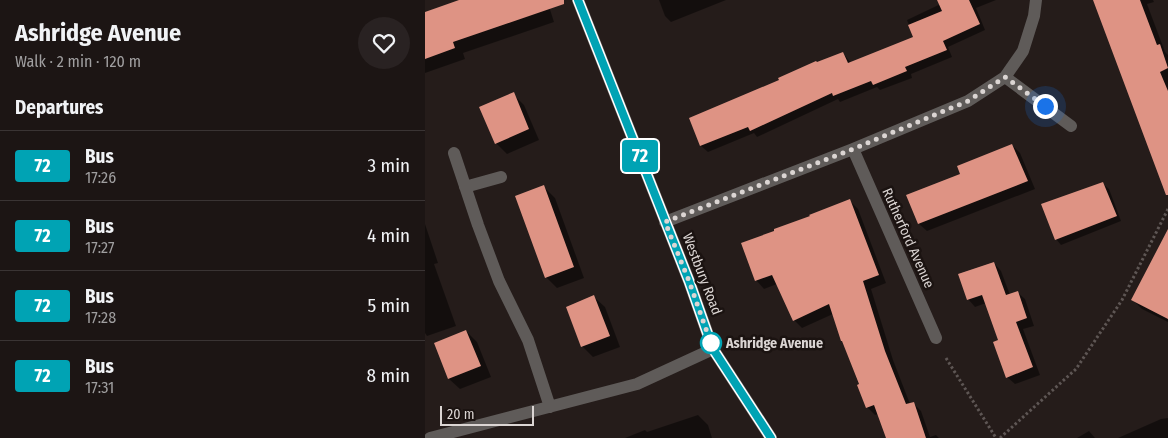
<!DOCTYPE html>
<meta charset="utf-8">
<style>
body{margin:0;font-family:"Fira Sans Condensed",sans-serif;background:#292222;color:#f1f3f6;height:100vh;display:flex;flex-direction:column;font-size:19px;white-space:nowrap}
*{box-sizing:border-box;margin:0}
p{font-size:16px;color:#a09fa0}
.icon{flex:none;width:28px;height:28px;fill:none;stroke:currentColor;stroke-width:2;stroke-linecap:round;stroke-linejoin:round}
.map{position:relative;flex:1;overflow:hidden}
.side{display:flex;flex-direction:column;background:#1c1514;width:425px}
.side>*{flex:none}
.badge{padding:0 10px;border-radius:4px;font-size:18px;line-height:32px}
.scale{position:absolute;left:15px;bottom:12px;width:94px;box-sizing:border-box;padding-left:5px;border:2px solid #dbd5d3;border-top:0;font-size:14px;line-height:18px;white-space:nowrap;color:#dbd5d3;-webkit-text-stroke:4px #1b1311;paint-order:stroke}
.you{position:absolute;width:25px;height:25px;margin:-12px;border:4px solid #fff;border-radius:50%;background:#1a73e8;box-shadow:0 0 0 8px #1a73e833}
.map>.badge{position:absolute;translate:-50% -50%;box-shadow:0 0 0 2px #fff}
h2{padding:0 15px;font-size:19px;line-height:45px}
.round{display:grid;place-items:center;flex:none;width:52px;height:52px;border-radius:26px;background:#292222}
.head{display:flex;align-items:center;justify-content:space-between;height:85px;padding:0 15px}
h1{font-size:24px;font-weight:700;line-height:38px}
ul{padding:0;list-style:none}
li{display:flex;align-items:center;gap:15px;height:70px;padding:0 15px;border-top:1px solid #3a3434}
li div{flex:1}
li b{display:block;font-size:19px}
li em{font-style:normal}
li .badge{min-width:55px;font-weight:700;text-align:center}
main{display:flex;flex:1;min-height:0}
.map>svg:first-child{display:block}
.shadow{fill:#0007}
.building{fill:#de9384}
.lines{fill:none;stroke-linecap:round;stroke-linejoin:round}
.path{stroke:#5e5654;stroke-width:3;stroke-dasharray:2.5 2.5;stroke-linecap:butt}
.street{stroke:#5f5b59;stroke-width:12}
.line-casing{stroke:#fff;stroke-width:11}
.line{stroke:#00a3b4;stroke-width:8}
.walk{stroke:#dbd5d3;stroke-width:5;stroke-dasharray:0 9}
.stop-dot{fill:#fff;stroke:#00a3b4;stroke-width:2.5}
.labels{text-anchor:middle;dominant-baseline:central;stroke-width:5;stroke-linejoin:round;paint-order:stroke}
.street-label{font-size:14px;fill:#dbd5d3;stroke:#1b1311}
.stop-label{font-size:14px;font-weight:bold;fill:#dbd5d3;stroke:#1b1311;text-anchor:start}
</style>
<main>
<section class="side">
<div class="head"><div><h1>Ashridge Avenue</h1><p>Walk · 2 min · 120 m</p></div><a class="round"><svg class="icon" aria-label="heart" viewBox="0 0 24 24"><path d="M12 20l-8-8c-3-5 5-10 8-4 3-6 11-1 8 4z"/></svg></a></div>
<h2>Departures</h2>
<ul>
<li><span class="badge" style="background:#00a3b4;color:#fff">72</span><div><b>Bus</b><p>17:26</p></div><em>3 min</em></li>
<li><span class="badge" style="background:#00a3b4;color:#fff">72</span><div><b>Bus</b><p>17:27</p></div><em>4 min</em></li>
<li><span class="badge" style="background:#00a3b4;color:#fff">72</span><div><b>Bus</b><p>17:28</p></div><em>5 min</em></li>
<li><span class="badge" style="background:#00a3b4;color:#fff">72</span><div><b>Bus</b><p>17:31</p></div><em>8 min</em></li>
</ul>
</section>
<div class="map">
<svg width="743" height="438" viewBox="0 0 743 438">
<rect width="100%" height="100%" fill="#251c1a"/>
<path class="shadow" d="M38,0H122L129,22L38,53L40,59L0,73V13Z
M234,0H301L246,22L240,16Z
M524,0H571L551,8L560,30L523,47L527,57L486,74L487,78L455,90L452,87L415,102L413,99L332,137L329,133L283,152L276,146L265,119L356,81L392,63L418,53L426,63L489,38L482,20Z
M669,0H728L729,2L722,4L740,52L743,55V174Z
M88,94L99,105L114,140L82,154L71,143Z
M587,145L595,153L610,189L502,231L494,224L537,175Z
M678,184L684,189L696,221L636,245L631,239Z
M119,187L130,198L159,278L132,288L121,277Z
M425,201L433,209L461,283L446,289L468,360L485,404L488,403L496,411L505,437L511,435L514,438H462L454,414L450,415L442,407L408,314L377,328L369,320L352,284L339,289L331,280Z
M0,224L13,263L9,264L31,326L2,336L0,333Z
M743,259V322L717,309L708,300Z
M569,263L576,271L585,295L592,292L600,299L609,326L598,329L615,375L590,384L582,377L575,340L561,303L550,307L543,299Z
M169,297L180,307L195,347L168,357L157,346Z
M41,331L52,342L66,377L35,389L24,379Z
M273,415L283,425L287,438H200L220,430L222,432Z
M743,418V438H693L736,419Z
M664,431L670,438H652Z"/>
<path class="building" d="M34,0H139V4L28,42L30,48L0,59V12Z
M512,0H544L555,24L518,41L522,50L480,67L482,71L448,85L446,81L408,96L407,93L325,131L323,127L275,146L264,118L354,80L353,78L391,61L392,62L418,52L423,63L488,37L483,25L517,11Z
M668,0H715L732,45L735,44L743,68L735,72L743,91V195H741Z
M89,92L104,129L70,144L54,107Z
M587,144L603,181L493,224L481,195L535,174L532,166Z
M678,182L692,216L630,240L616,204Z
M119,185L149,267L120,278L90,196Z
M425,199L454,275L438,281L460,351L481,404L489,402L501,438H461L449,405L441,408L432,385L434,384L417,341H416L404,304L368,321L347,275L330,281L316,243L349,231V229L385,216L384,215Z
M743,229V319L706,300Z
M569,262L581,295L593,291L602,318L591,322L608,367L581,378L568,342L573,340L557,295L542,300L533,274Z
M169,295L185,336L156,347L141,307Z
M41,330L56,366L23,379L9,343Z"/>
<g class="lines">
<path class="path" d="M521,358L571,438
M575,438L651,369L697,300L743,209"/>
<path class="street" d="M153,0L264,281L288,349L346,438
M580,77L646,126
M428,149L511,338
M29,153L53,225L74,281L103,340L125,407
M40,187L76,177
M240,222L428,149L543,101L580,77L598,51L609,16L611,0
M5,438L212,384L288,349"/>
</g>
<g class="lines">
<defs>
<path id="line" d="M153,0L264,281L288,349L346,438"/>
</defs>
<use href="#line" class="line-casing"/>
<use href="#line" class="line"/>
<path class="walk" d="M286,343L288,349L264,281L240,222L428,149L543,101L580,77L620,106"/>
</g>
<circle class="stop-dot" cx="286" cy="343" r="10"/>
<g class="labels">
<g class="street-label">
<text transform="translate(483 238) rotate(66)">Rutherford Avenue</text>
<text transform="translate(277 274) rotate(69)">Westbury Road</text>
</g>
<g class="stop-label">
<text x="301" y="343">Ashridge Avenue</text>
</g>
</g>
</svg>
<div class="scale">20 m</div>
<div class="you" style="left:620px;top:106px"></div>
<b class="badge" style="left:215px;top:156px;background:#00a3b4;color:#fff">72</b>
</div>
</main>
